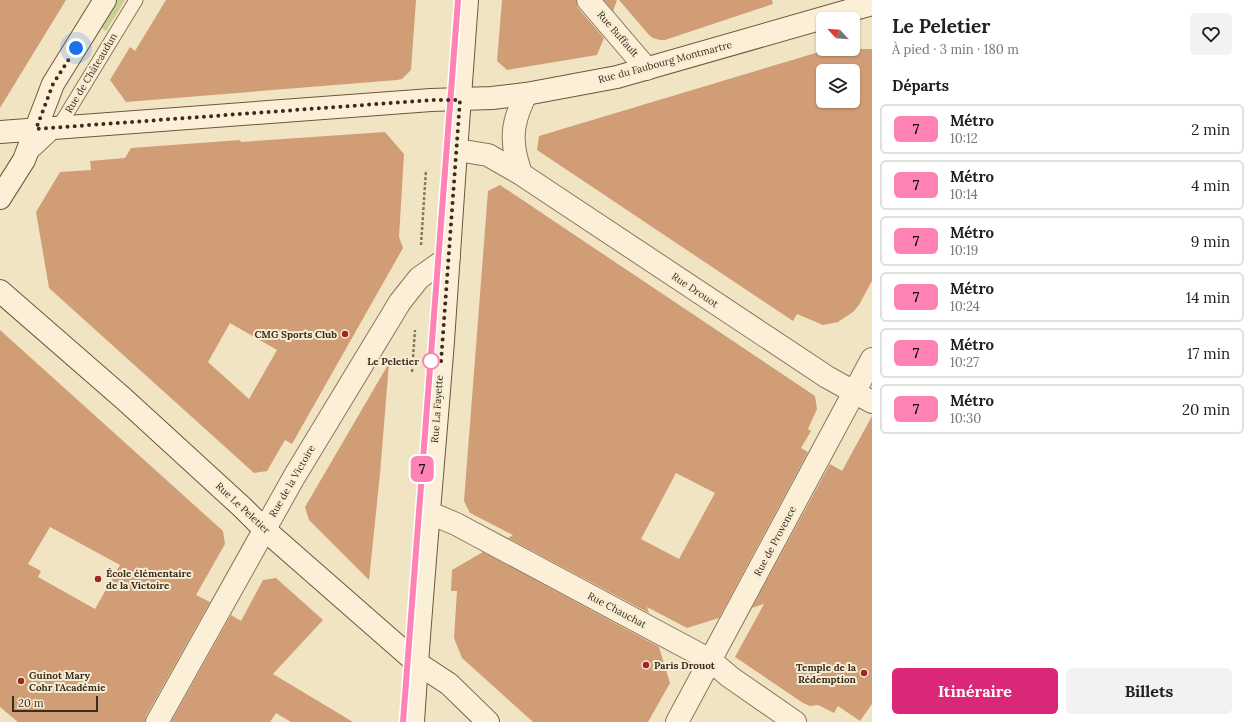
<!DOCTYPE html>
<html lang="fr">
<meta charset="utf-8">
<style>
body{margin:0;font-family:Lora,serif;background:#f2f2f2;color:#202124;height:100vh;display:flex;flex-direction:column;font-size:15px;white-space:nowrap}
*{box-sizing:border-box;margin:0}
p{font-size:13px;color:#757577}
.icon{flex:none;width:22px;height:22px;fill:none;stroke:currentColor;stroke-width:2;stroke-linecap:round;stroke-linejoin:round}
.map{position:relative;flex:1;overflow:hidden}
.drawer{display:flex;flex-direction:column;background:#fff;width:380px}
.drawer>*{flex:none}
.badge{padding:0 8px;border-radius:6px;font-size:14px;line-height:26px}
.needle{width:26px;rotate:296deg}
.buttons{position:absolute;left:816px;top:12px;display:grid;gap:8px}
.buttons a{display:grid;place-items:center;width:44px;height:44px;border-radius:6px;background:#fff;box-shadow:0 1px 3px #0004;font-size:20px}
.scale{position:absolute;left:12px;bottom:10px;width:86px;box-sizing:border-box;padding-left:4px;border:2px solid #3b2c1e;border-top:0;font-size:11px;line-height:14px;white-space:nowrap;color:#3b2c1e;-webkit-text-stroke:3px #f7edd3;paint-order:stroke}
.you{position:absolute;width:20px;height:20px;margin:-10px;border:3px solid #fff;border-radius:50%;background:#1a73e8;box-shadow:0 0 0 6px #1a73e833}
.map>.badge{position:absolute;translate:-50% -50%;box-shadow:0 0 0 2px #fff}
h2{padding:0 20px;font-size:15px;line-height:36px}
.round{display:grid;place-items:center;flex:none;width:42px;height:42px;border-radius:6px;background:#f2f2f2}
.summary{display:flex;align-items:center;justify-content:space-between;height:68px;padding:0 20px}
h1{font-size:19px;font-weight:700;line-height:30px}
.cta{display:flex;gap:8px;margin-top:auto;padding:8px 20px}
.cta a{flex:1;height:46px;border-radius:6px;background:#db2777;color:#fff;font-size:16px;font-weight:700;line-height:46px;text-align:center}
.cta a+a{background:#f2f2f2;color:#202124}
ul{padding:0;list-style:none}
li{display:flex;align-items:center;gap:12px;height:50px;margin:0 8px 6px;padding:0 12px;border:2px solid #e0e0e0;border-radius:6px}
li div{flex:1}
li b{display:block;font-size:15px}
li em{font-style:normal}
li .badge{min-width:44px;font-weight:700;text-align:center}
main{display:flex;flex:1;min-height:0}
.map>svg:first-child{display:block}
.green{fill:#c8d096}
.building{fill:#d19d77;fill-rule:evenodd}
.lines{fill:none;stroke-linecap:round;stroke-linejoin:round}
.lane-casing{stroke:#8c7559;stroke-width:15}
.street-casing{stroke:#8c7559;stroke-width:24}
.secondary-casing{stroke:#6e563c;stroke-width:24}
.path{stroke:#8c7559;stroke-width:2.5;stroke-dasharray:3 2;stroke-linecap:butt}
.lane{stroke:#fbf0d7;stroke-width:13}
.street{stroke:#fbf0d7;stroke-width:22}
.secondary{stroke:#fbf0d7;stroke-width:22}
.line-casing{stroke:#fff;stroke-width:9}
.line{stroke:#ff82b4;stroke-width:6}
.walk{stroke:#3b2c1e;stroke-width:4;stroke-dasharray:0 7.2}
.poi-dot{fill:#9f2625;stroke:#f7edd3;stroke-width:1.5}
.stop-dot{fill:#fff;stroke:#ff82b4;stroke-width:2}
.labels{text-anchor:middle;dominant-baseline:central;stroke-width:4;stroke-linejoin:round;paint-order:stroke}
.street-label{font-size:10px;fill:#3b2c1e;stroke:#f7edd3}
.poi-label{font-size:10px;font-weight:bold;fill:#3b2c1e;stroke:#f7edd3;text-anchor:start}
.stop-label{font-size:10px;font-weight:bold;fill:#3b2c1e;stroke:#f7edd3;text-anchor:end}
</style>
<main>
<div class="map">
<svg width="872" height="722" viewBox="0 0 872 722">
<rect width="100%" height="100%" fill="#f1e4c3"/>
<path class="green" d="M112,0H125L106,31L97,25Z"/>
<path class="building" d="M0,0H66L0,108Z
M166,0H416L411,70L402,79L397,80L126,102L110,80L130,47L135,51Z
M502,0H576L578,8L604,38L597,55L507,70L497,61Z
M604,0H617L613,11Z
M619,0H772L773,4L665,40H660L653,38L649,35Z
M829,49H872V281L859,305L853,312L838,322L823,325L797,314L793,321L537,150L539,136ZM823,71H853V101H823Z
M385,132L404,154L399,237L403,248L292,444L285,440L267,471L254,473L49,288L36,212L60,172L91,170L90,161L125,158L131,148L240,140L241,142ZM230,323L277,350L249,399L208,362Z
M500,185L815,396L817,409L808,429L811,431L801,448L808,452L719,618L687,628L647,607L649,613L508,538L513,535L470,513L464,501L488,191ZM676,473L715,493L679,559L641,539Z
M0,330L223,531L225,544L196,595L210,602L146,716L145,722H18L0,707ZM50,527L120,565L95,609L38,577L41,571L28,564Z
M389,363L380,474L369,580L309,520L305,507Z
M872,416V704L860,721L838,706L834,713L818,705L810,706L803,703L735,657L764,604L752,608L830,464L842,471Z
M483,552L659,647L670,683L648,722H533L462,658L454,638L457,591H451L452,570Z
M276,578L323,620L273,674L353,722H291L276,713L270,722H171L231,615L241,621L263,580Z"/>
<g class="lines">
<defs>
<path id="lane" d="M30,154L58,128L136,0"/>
<path id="street" d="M588,0L647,69
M457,150L488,155L521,174L827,377L872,402
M521,174C518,164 514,153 514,143C512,125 519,109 526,94
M430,513L456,524L710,660L730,677L795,722
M157,722L294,477L400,302L419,278L449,257
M677,722L872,359"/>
<path id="secondary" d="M0,132L431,100L492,98L526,94L617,77L872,4
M0,198L24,160L53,84L105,0
M0,291L124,399L242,507L264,529L417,663L449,684L488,722
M413,722C421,595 433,468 443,341C451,227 458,114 467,0"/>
</defs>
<use href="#lane" class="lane-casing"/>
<use href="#street" class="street-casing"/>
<use href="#secondary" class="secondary-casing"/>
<path class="path" d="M421,245L426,170
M412,372L415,330"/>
<use href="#lane" class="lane"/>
<use href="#street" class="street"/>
<use href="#secondary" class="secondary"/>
</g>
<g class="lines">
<defs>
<path id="line" d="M403,722L458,0"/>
</defs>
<use href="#line" class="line-casing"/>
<use href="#line" class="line"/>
<path class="walk" d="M76,48L53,84L36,129L432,100H460L441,362L431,361"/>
</g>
<g class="poi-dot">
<circle cx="345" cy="334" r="4"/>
<circle cx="98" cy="579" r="4"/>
<circle cx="646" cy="665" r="4"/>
<circle cx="864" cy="673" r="4"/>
<circle cx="21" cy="681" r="4"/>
</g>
<circle class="stop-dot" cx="431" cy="361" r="8"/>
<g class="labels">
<g class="street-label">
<text transform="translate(618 34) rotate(49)">Rue Buffault</text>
<text transform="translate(665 62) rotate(-15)">Rue du Faubourg Montmartre</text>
<text transform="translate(91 73) rotate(-59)">Rue de Châteaudun</text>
<text transform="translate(695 290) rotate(34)">Rue Drouot</text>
<text transform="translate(437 409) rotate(-86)">Rue La Fayette</text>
<text transform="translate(292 481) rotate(-60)">Rue de la Victoire</text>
<text transform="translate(243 508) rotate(43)">Rue Le Peletier</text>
<text transform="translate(775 541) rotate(-62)">Rue de Provence</text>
<text transform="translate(617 610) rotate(28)">Rue Chauchat</text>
</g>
<g class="poi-label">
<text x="337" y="334" text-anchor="end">CMG Sports Club</text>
<text x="106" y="573">École élémentaire<tspan x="106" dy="12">de la Victoire</tspan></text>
<text x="654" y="665">Paris Drouot</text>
<text x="856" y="667" text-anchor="end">Temple de la<tspan x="856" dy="12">Rédemption</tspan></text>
<text x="29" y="675">Guinot Mary<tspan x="29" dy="12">Cohr l'Académie</tspan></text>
</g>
<g class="stop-label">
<text x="419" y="361">Le Peletier</text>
</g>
</g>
</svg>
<div class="buttons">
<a><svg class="needle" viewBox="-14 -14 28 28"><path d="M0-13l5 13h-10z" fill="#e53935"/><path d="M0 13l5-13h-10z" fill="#757577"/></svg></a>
<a><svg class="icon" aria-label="layers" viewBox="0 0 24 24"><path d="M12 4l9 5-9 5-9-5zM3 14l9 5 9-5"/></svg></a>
</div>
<div class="scale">20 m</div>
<div class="you" style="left:76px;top:48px"></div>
<b class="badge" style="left:422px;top:469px;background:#ff82b4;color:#111">7</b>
</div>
<section class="drawer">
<div class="summary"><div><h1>Le Peletier</h1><p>À pied · 3 min · 180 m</p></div><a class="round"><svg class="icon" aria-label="heart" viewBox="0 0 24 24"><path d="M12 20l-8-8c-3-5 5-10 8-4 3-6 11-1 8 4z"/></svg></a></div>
<h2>Départs</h2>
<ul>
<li><span class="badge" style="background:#ff82b4;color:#111">7</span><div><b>Métro</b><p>10:12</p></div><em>2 min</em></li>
<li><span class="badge" style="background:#ff82b4;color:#111">7</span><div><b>Métro</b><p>10:14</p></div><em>4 min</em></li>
<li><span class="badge" style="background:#ff82b4;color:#111">7</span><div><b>Métro</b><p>10:19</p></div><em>9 min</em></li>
<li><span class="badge" style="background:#ff82b4;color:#111">7</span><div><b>Métro</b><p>10:24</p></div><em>14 min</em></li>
<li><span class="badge" style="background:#ff82b4;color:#111">7</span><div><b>Métro</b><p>10:27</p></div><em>17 min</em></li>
<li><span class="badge" style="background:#ff82b4;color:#111">7</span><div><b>Métro</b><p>10:30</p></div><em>20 min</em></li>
</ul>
<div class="cta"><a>Itinéraire</a><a>Billets</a></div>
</section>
</main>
